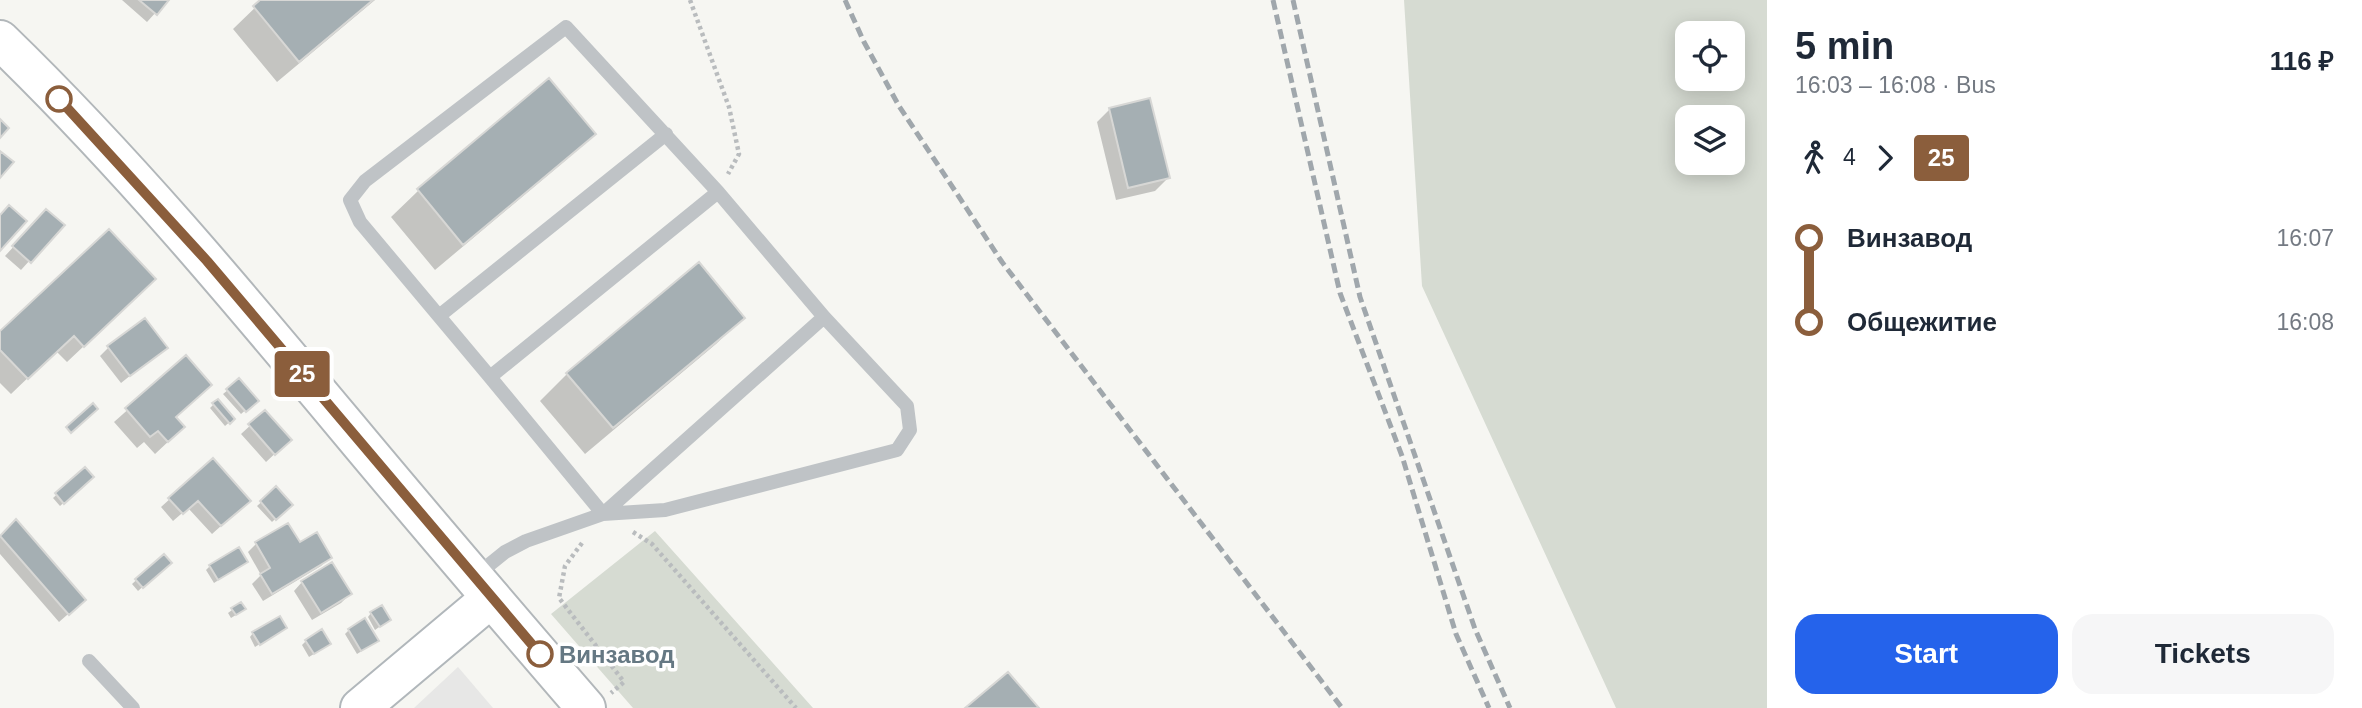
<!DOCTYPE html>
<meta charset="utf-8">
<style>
body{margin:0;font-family:Helvetica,sans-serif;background:#f6f6f7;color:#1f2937;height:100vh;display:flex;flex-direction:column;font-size:26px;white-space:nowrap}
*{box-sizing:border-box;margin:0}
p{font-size:23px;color:#747a83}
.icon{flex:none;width:38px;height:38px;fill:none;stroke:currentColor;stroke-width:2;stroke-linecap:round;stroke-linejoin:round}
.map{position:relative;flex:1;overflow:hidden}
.details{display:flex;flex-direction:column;background:#fff;width:595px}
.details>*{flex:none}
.badge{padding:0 14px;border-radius:5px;font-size:24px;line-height:46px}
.buttons{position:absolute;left:1675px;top:21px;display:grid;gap:14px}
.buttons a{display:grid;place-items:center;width:70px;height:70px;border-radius:14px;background:#fff;box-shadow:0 4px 18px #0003;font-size:35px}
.map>.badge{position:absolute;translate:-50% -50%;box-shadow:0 0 0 4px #fff}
.legs{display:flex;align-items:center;gap:10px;height:77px;padding:0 28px;font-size:23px}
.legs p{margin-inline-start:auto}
.headline{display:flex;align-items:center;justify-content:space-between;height:119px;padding:0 28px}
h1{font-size:38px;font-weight:800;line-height:52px}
.action{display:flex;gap:14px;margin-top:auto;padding:14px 28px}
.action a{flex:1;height:80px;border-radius:21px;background:#2563eb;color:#fff;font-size:28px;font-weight:800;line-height:80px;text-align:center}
.action a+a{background:#f6f6f7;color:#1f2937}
ul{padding:0 28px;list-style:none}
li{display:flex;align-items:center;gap:24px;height:84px;font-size:26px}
li i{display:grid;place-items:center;width:10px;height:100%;margin:0 9px;background:currentColor}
li i::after{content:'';width:18px;height:18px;margin:-9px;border:5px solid;border-radius:50%;background:#fff}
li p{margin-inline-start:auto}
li:first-child i{background:linear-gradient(#0000 50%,currentColor 0)}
li:last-child i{background:linear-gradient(currentColor 50%,#0000 0)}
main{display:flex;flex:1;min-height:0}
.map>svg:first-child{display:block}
.built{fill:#e7e7e6}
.green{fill:#d6dbd2;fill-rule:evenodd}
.shadow{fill:#0003}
.building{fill:#a5afb3;stroke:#d7d7d5;stroke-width:2}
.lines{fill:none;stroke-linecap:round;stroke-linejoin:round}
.secondary-casing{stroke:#b1b7bb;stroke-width:42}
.primary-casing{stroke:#b2b7ba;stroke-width:42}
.path{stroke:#b9bcbe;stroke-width:4.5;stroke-dasharray:3.5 3.5;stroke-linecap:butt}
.lane{stroke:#bfc3c6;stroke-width:14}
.secondary{stroke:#fff;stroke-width:38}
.primary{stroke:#fff;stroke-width:38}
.rail{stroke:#a0a7ac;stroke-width:5;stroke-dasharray:10 5;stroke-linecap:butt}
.line-1-casing{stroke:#fff;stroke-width:16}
.line-1{stroke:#8b5e3c;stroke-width:10}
.stop-1-dot{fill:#fff;stroke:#8b5e3c;stroke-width:3.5}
.labels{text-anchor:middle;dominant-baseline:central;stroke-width:7;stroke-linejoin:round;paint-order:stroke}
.stop-label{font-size:24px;font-weight:bold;fill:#657883;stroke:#fff;text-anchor:start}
</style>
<main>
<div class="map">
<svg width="1767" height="708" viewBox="0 0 1767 708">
<rect width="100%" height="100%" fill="#f6f6f2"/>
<path class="built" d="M458,667L493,708H414Z"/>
<path class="green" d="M1404,0H1767V708H1616L1422,286ZM1687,33H1732V79H1687ZM1687,117H1732V163H1687Z
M655,531L813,708H633L551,614Z"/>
<path class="shadow" d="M122,0H167L147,22Z
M263,0H375L277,82L233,29Z
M549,81L593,133L566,160L435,270L391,217L418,191Z
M1110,109L1168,178L1155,191L1116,200L1097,122Z
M38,220L62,225L21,270L5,256Z
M138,295L67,362L56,351L11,394L0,383V333Z
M743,318L716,344L585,454L540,401L567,374Z
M109,347L165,348L121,383L100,356Z
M186,358L170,440L155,454L144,442L137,448L114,422Z
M239,381L256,401L241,414L223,394Z
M217,401L233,419L225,426L210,408Z
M265,412L281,448L266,462L241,434Z
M213,460L240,509L212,534L188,508L173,521L161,507Z
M85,469L92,477L60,506L53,498Z
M276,489L290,505L272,522L257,506Z
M16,522L75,608L59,622L0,554V536Z
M256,544L299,545L330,557L321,566L263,601L252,584L261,575L248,552Z
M163,556L169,563L138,591L132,584Z
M246,562L214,583L206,570L210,566Z
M302,582L350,594L341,603L312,620L294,591Z
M232,610L239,613L231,618L228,613Z
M371,613L389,620L375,630L368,617Z
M285,628L255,647L250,637L253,633Z
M349,630L373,644L357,654L345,634Z
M306,641L325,647L309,657L302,645Z"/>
<path class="building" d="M139,0H169L157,15Z
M260,0H373L299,62L253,6Z
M549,78L596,134L463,245L417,189Z
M1150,98L1170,178L1128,188L1109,108Z
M0,119L9,128L0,138Z
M0,151L14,162L0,178Z
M9,205L27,221L0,251V215Z
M46,209L65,225L31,263L12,246Z
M109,229L156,279L84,347L74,336L28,379L0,350V331Z
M699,262L745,318L613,428L566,373Z
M145,318L168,348L130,376L107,346Z
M186,355L212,385L176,417L185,427L168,442L158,431L150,437L125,408Z
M239,378L259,401L246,412L226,389Z
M218,399L235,419L230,424L212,403Z
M93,403L98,409L71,433L66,427Z
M265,410L292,440L275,455L248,424Z
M213,458L251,501L221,526L198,501L183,514L168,498Z
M85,467L94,477L64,504L55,493Z
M276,486L293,505L276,520L260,501Z
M16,519L86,600L69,615L0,536Z
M288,523L300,542L317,532L332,558L272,594L260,574L270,568L255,542Z
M239,547L248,562L218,580L209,565Z
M164,554L172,563L143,588L135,579Z
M332,562L352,594L321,613L301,581Z
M241,602L246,609L236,615L231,608Z
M382,605L391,620L380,627L370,612Z
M280,616L287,628L260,645L252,632Z
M365,618L379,641L361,651L348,629Z
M322,629L331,644L314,654L305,640Z
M1008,672L1039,708H965Z"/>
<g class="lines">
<defs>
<path id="secondary" d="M360,708L491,598"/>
<path id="primary" d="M0,40C124,160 235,293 346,426C425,521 505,614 586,708"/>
</defs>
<use href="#secondary" class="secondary-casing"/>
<use href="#primary" class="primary-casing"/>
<path class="path" d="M690,0L729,107L739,154L728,174
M633,532L652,544L796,708
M582,543L565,566L559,598L624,682L611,693"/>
<path class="lane" d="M439,316L666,134
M490,377L360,222L350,200L365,181L566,27L718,192
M603,514L824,317
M474,577L505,552L526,541L603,514L665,510L897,450L910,430L907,406L824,317L718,192L490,377L603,514
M89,661L133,708"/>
<use href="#secondary" class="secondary"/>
<use href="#primary" class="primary"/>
<path class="rail" d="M845,0L864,42L899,106L1002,262L1342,708
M1273,0L1340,293L1402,456L1456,634L1489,708
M1293,0L1360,297L1475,629L1510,708"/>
</g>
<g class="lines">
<defs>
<path id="line-1" d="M59,99L207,261L540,654"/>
</defs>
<use href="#line-1" class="line-1-casing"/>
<use href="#line-1" class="line-1"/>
</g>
<g class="stop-1-dot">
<circle cx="59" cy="99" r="12"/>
<circle cx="540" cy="654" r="12"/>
</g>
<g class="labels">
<g class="stop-label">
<text x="559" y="654">Винзавод</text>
</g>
</g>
</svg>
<div class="buttons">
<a><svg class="icon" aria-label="locate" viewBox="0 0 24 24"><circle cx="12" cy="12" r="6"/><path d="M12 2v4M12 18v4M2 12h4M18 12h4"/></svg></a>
<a><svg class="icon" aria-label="layers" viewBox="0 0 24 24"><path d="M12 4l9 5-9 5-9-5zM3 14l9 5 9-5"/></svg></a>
</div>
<b class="badge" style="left:302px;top:374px;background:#8b5e3c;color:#fff">25</b>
</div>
<section class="details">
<div class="headline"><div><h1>5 min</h1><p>16:03 – 16:08 · Bus</p></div><b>116 ₽</b></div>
<div class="legs"><svg class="icon" aria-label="walk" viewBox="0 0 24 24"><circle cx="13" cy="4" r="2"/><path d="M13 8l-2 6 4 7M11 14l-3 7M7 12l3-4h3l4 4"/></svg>4<svg class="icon" aria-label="forward" viewBox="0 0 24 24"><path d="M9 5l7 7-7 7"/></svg><b class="badge" style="background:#8b5e3c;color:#fff">25</b></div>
<ul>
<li><i style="color:#8b5e3c"></i><b>Винзавод</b><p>16:07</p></li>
<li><i style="color:#8b5e3c"></i><b>Общежитие</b><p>16:08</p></li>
</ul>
<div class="action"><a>Start</a><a>Tickets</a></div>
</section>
</main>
